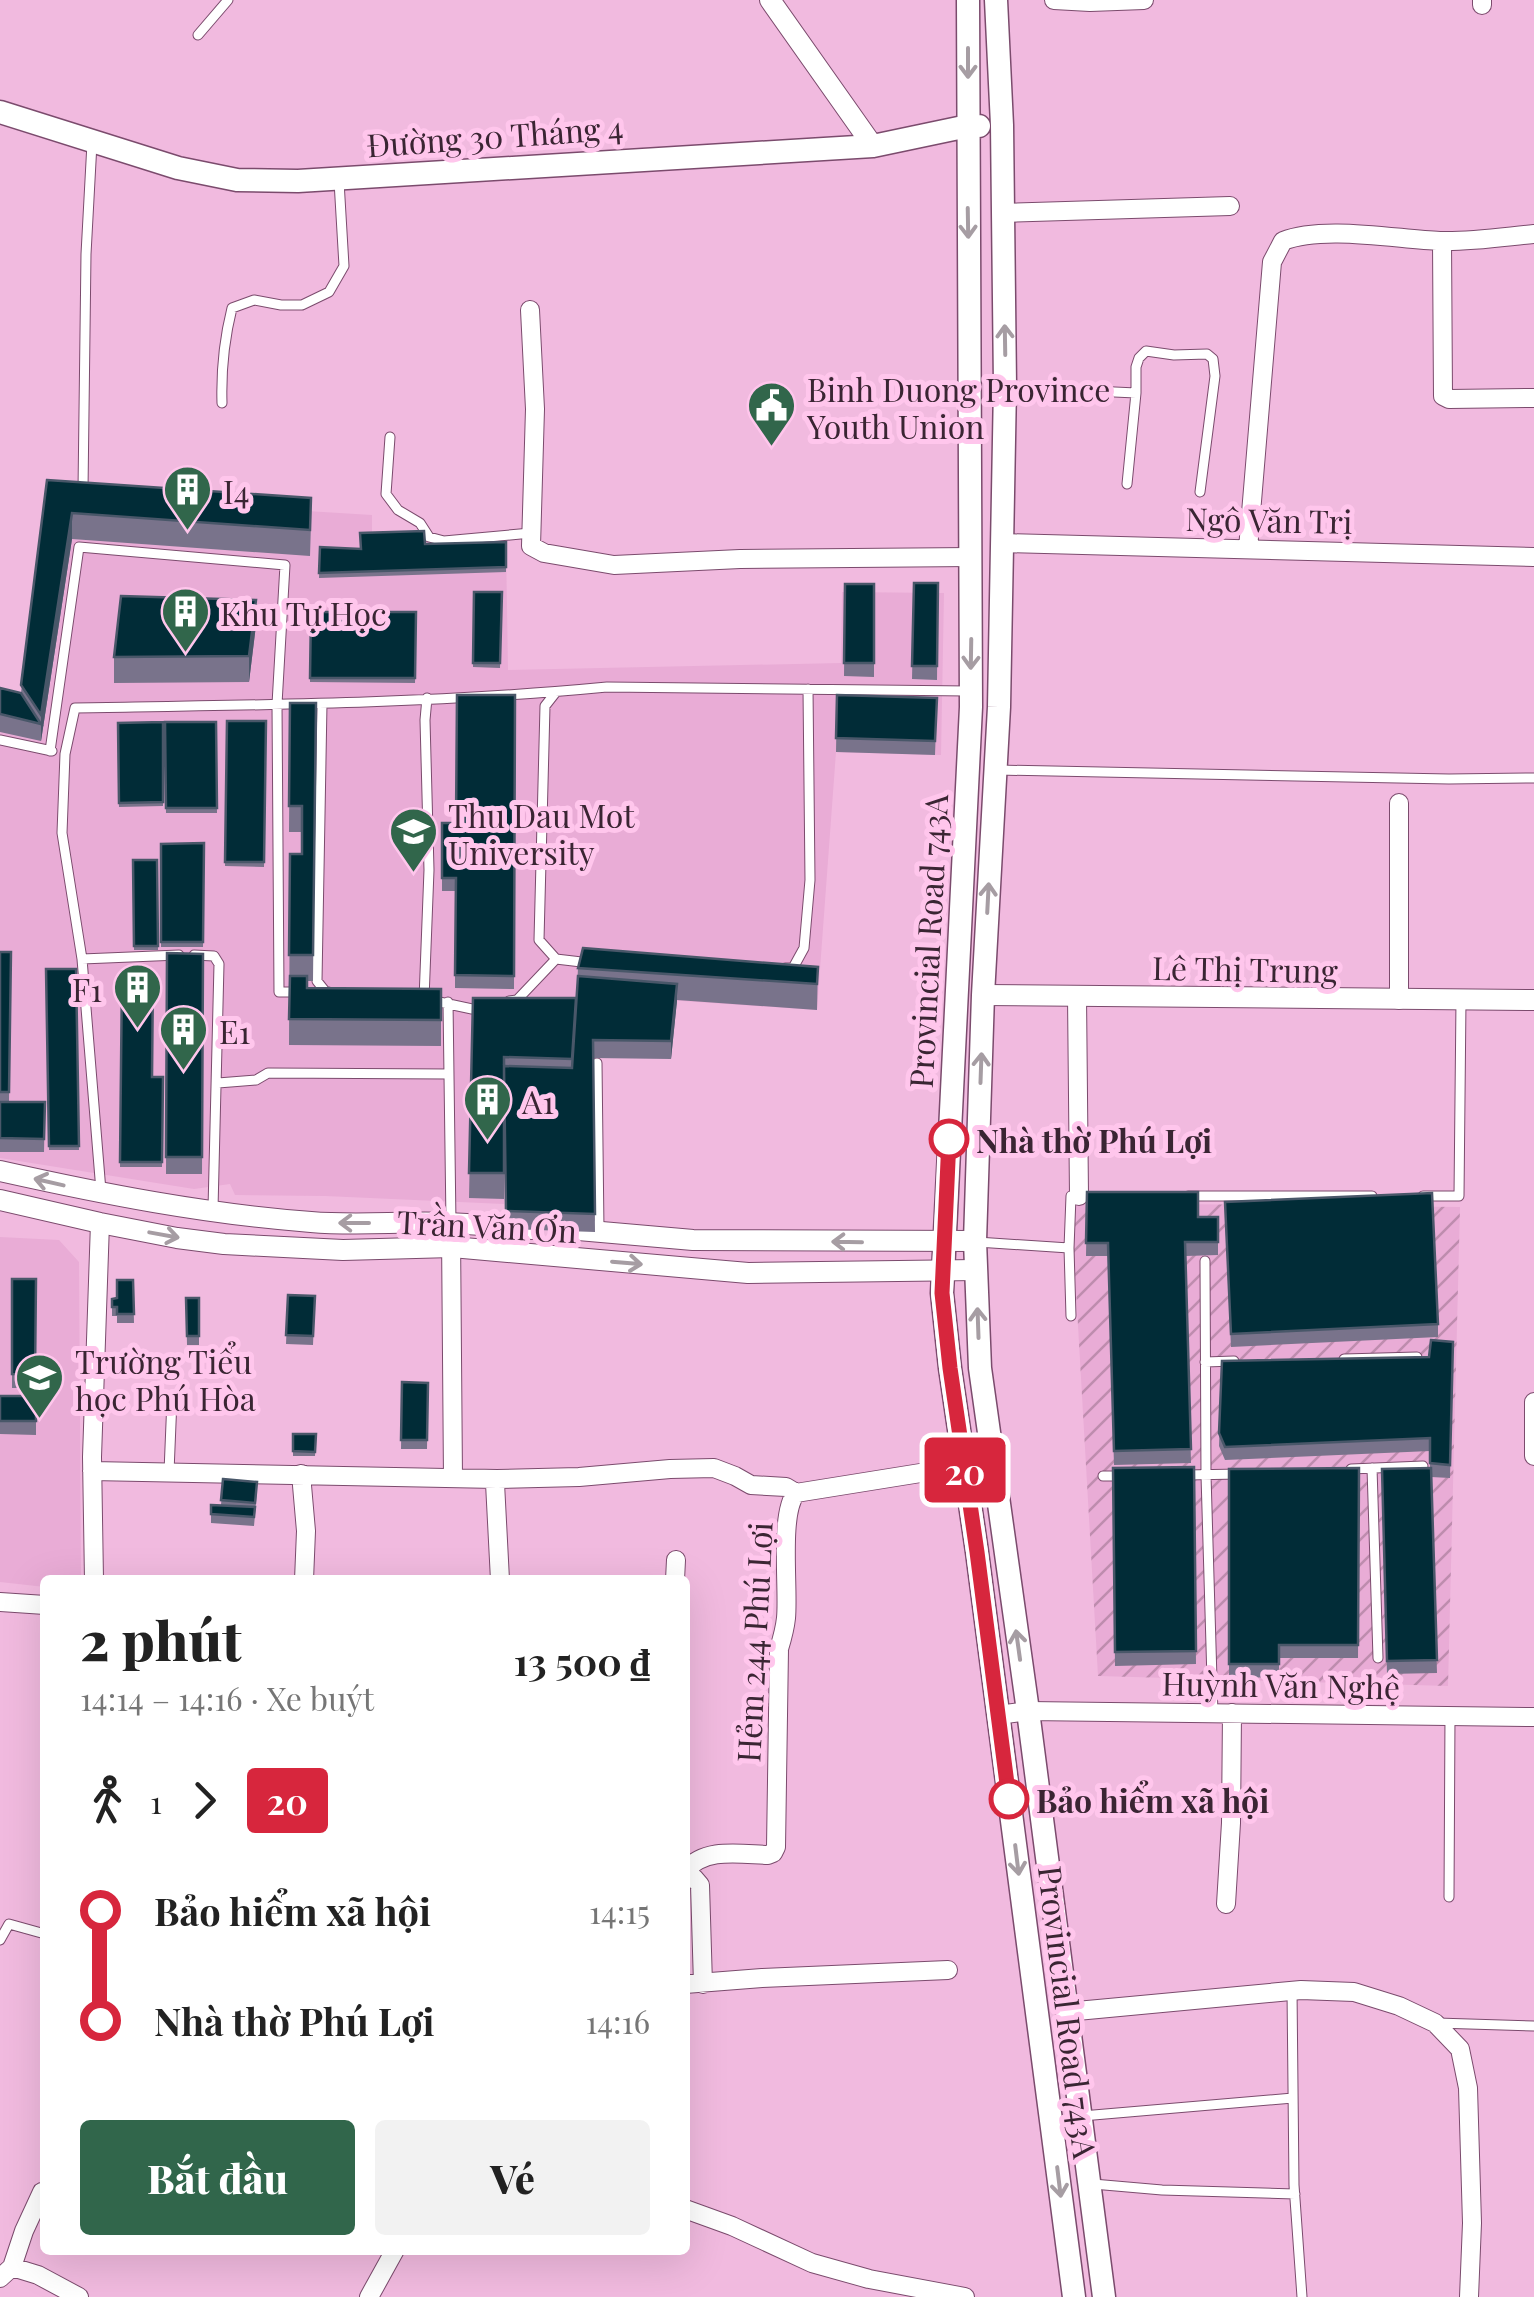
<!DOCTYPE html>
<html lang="vi">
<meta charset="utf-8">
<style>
body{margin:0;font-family:"Playfair Display",serif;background:#f2f2f2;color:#222;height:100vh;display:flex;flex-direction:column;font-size:38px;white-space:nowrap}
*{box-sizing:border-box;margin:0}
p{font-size:32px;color:#767676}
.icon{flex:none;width:55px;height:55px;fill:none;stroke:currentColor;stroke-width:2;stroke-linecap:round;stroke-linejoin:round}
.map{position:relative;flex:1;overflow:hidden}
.sheet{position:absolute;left:40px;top:1575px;width:650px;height:680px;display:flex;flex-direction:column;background:#fff;border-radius:10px;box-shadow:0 10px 40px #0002}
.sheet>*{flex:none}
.badge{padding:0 20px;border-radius:8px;font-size:35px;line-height:65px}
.map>.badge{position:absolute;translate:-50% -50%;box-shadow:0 0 0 5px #fff}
.legs{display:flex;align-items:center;gap:15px;height:110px;padding:0 40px;font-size:32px}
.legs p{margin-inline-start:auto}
.overview{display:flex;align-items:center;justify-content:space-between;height:170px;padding:0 40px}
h1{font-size:55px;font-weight:800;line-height:75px}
.action{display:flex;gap:20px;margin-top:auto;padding:20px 40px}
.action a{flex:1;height:115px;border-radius:10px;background:#31664b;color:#fff;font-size:40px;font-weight:800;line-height:115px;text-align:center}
.action a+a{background:#f2f2f2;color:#222}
ul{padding:0 40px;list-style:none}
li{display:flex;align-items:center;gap:35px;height:110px;font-size:38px}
li i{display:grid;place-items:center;width:15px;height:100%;margin:0 12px;background:currentColor}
li i::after{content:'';width:25px;height:25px;margin:-12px;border:8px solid;border-radius:50%;background:#fff}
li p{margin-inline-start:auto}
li:first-child i{background:linear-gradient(#0000 50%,currentColor 0)}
li:last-child i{background:linear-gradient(currentColor 50%,#0000 0)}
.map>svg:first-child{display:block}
.built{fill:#e9acd6}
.industrial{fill:url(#industrial-furrows)}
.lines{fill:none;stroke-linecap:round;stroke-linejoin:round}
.service-casing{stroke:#7b4b6d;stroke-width:11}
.minor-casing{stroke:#7b4b6d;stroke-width:20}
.tertiary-casing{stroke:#7b4b6d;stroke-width:22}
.secondary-casing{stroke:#7b4b6d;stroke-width:25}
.service{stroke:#fff;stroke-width:9}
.minor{stroke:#fff;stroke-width:18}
.tertiary{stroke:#fff;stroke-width:20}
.secondary{stroke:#fff;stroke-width:22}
.wall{fill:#79738b}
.shaded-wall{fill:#495769}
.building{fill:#012c37;stroke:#495769;stroke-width:2.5}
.oneway{stroke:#a69da3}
.line-1-casing{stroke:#fff;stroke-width:22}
.line-1{stroke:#d7263d;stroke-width:15}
.stop-1-dot{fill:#fff;stroke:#d7263d;stroke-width:5}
.labels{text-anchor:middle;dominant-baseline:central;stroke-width:10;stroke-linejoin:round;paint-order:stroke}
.street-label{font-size:32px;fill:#3a2533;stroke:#ffc6ec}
.poi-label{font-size:32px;fill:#3a2533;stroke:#ffc6ec;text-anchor:start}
.stop-label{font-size:32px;font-weight:bold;fill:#3a2533;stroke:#ffc6ec;text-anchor:start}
</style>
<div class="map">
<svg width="1534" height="2297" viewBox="0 0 1534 2297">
<defs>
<pattern id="industrial-furrows" width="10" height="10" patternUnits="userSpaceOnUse" patternTransform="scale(2.5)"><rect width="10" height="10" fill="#e9acd6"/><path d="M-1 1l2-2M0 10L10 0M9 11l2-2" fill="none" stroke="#be8cae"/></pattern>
</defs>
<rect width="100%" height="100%" fill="#f1badf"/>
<path class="built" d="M45,506L258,508L372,515V537L425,548L506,546L508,670L841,663L842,592L944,593L941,755L836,752L817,1010L578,994L572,1085L504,1084V1204L325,1196L235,1195L230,1184L194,1189L0,1158V706L21,711Z
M0,1237L59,1240L79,1262L81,1580H45V1587L0,1582Z"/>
<path class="industrial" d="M1071,1203L1460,1207L1448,1686L1098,1676Z"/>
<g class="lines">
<defs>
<path id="service" d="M198,35L228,0
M1008,387L1136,393
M222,403C221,370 224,340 232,308L254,300L281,305H302L329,292L344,266L339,181
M390,437L386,494L398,510L420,523L429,537L444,541L531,533
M1127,484L1136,393V367L1139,358L1146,351L1174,355L1207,354L1213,359L1215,376L1200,492
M83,490L86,254L92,143
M556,692L545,706L539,940L556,959L590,963
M322,704L317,981L325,991L332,993
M0,740L52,751
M50,751L79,547L285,565L277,704L279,992H297
M998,770L1449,779L1534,778
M194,955L214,956L219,964L213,1209
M82,959L179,955
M785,968H793L804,948L810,880L808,689
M424,999L429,870L425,720L427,698
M430,1000L472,1009L484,1006
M509,1001L517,1000L556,959
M448,1002L451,1223
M597,1063L599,1230
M218,1083L256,1080L268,1073L449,1074
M101,1191L82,959L62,833L65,754L75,708C252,705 430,704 607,687L968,691
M1188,1196H1372
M1423,1196H1459L1461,1000
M977,1242L1069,1248
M1205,1261L1206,1475L1213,1714
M1071,1316L1069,1248L1071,1196H1077
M1344,1359L1417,1357
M1205,1362L1234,1361
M1372,1468L1378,1658
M1351,1469L1423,1466
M169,1472L172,1399
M1186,1475L1240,1474
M1103,1476H1120
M1449,1897L1450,1716
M0,1940L9,1924L45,1934
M1292,1990L1294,2185L1302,2297
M1437,2023L1534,2026
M1082,2116L1293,2098
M1093,2184L1162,2190L1295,2194"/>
<path id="minor" d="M1054,0L1090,2L1144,0
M1482,0V5
M1003,213L1230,206
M1442,241L1443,396L1449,399L1534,398
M530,310L535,409L531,546L544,553L614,565L740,559L972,557
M1002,543L1534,557
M1248,549L1272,262L1283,241C1323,225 1395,239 1440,241C1471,242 1503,237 1534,234
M1077,996L1079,1196
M1399,1000V803
M451,1233L453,1478
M1534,1402V1456
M92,1471L497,1479L579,1477L670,1469L714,1468L735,1476L751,1485L786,1487L796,1493
M301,1474L306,1531L304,1580
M497,1479L495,1483L500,1580
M94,1580L92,1457L100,1223
M675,1580L676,1560
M0,1602L45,1605
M998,1715L1028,1711L1534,1717
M685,1871C705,1847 739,1854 768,1855L773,1853L776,1847L779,1649C782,1639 785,1628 786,1618C789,1589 779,1514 796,1493L964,1466
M685,1876L694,1878L700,1885L703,1984
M1226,1904L1231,1823L1232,1713
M685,1984L762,1978L948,1970
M1066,2012L1301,1990L1354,1992L1399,2006L1435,2023L1460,2049L1468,2088L1472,2223L1469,2297
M685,2209L732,2226L812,2263L869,2279L965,2297
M12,2267L24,2231L42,2192
M0,2278L12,2267L38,2275L79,2297
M369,2297L395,2250"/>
<path id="tertiary" d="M770,0L873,146
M983,995L1534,1000
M0,1171C103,1194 205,1214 311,1222C357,1226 403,1221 449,1223C477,1224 505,1228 533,1229
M0,1200L100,1223L177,1238L224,1244L343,1250L452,1247L748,1273L976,1270
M567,1229L693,1240L975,1241"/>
<path id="secondary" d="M968,0L971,707L942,1293L950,1368L977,1552L1074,2297
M996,0L1002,125L1005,386L999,707L983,995L975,1241L980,1368L1028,1711L1104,2297
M0,112L178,168L237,180L298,181L873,146L968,126H979"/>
</defs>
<use href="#service" class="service-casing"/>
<use href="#minor" class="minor-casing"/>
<use href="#tertiary" class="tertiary-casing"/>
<use href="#secondary" class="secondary-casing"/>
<use href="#service" class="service"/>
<use href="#minor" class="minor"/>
<use href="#tertiary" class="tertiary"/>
<use href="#secondary" class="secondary"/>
</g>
<path class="wall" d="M47,480L311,524L310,556L72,539L41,741L0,732V688L21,693Z
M506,542V572L319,578L320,547L360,549L425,544Z
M914,583H938L937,680L912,679Z
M845,584H874V677L844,676Z
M474,592H502L500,668L473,667Z
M311,612H416L415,683L310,682Z
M256,625L249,682L114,683V657Z
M515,695L514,989L455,988V891H442V878L456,823Z
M837,695L937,698L935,755L836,752Z
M290,703H316L313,981H307V988L441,989V1046L289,1045L290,854H302V832H289Z
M227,721H266L264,867L225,866Z
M163,722V806L119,807L118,723Z
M165,722H216L217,813H166Z
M204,843L203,947H161V844Z
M133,860H157L158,950H134Z
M0,952H11L9,1102H45L44,1152H0Z
M167,953L203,954L202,1174H166Z
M818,967L817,1010L677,1000L671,1059L593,1058L595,1232L506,1229L504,1083V1199L469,1198L473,998L576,1010L578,968Z
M46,969H76L79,1150H49Z
M122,974L152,1077H163L162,1167H120Z
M1087,1192L1198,1217H1218V1255L1186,1256L1191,1463L1114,1465L1108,1256H1086Z
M1225,1216L1438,1324V1337L1231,1347Z
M12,1279H36L35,1388H12Z
M133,1280L134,1323H117V1316H112V1299L117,1298Z
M288,1295L315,1296L313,1345L286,1344Z
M186,1298H199V1345H187Z
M1453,1342L1450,1478L1431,1477L1437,1673L1387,1674L1382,1469L1430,1468V1451L1225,1460L1219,1446L1222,1361L1429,1357Z
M402,1382L428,1383L427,1449H401Z
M0,1396H36V1435L0,1434Z
M293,1434H316L315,1456H293Z
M1194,1467L1196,1664L1115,1666L1113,1468Z
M1359,1468L1358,1658H1279V1677L1229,1678V1469Z
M223,1479L257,1491L254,1526L211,1523V1505H221Z"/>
<path class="shaded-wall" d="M72,513V539L41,741V715Z
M256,600V625L249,682V656Z
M677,984V1001L671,1059V1041Z"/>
<path class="building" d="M47,480L311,498L310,530L72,513L41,715L21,685Z
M424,531L425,544L506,542V567L319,573L320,547L361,549L360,533Z
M914,583H938L937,666H912Z
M845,584H874V663H844Z
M474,592H502L500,663H473Z
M121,596L256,600L249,656L114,657Z
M311,612H416L415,678H310Z
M0,688L21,693L41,724L0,714Z
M457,695H515L514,976L455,975L456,878H442V823H456Z
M837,695L937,698L935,741L836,738Z
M290,703H316L313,955H289L290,854H302V806H289Z
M227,721H266L264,862H225Z
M163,722V802L119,803L118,723Z
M165,722H216L217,808H166Z
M204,843L203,942H161V844Z
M133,860H157L158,946H134Z
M583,948L818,967L817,984L578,968Z
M0,952H11L9,1092H0Z
M167,953L203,954L202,1157H166Z
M46,969H76L79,1146H49Z
M122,974H153L152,1077H163L162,1162H120Z
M290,976H307V988L441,989V1020L289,1019Z
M578,976L677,984L671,1041L593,1040L595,1214L506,1211L504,1066L572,1068Z
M473,998H576L572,1059L504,1057V1173H469Z
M0,1102H45L44,1139L0,1138Z
M1087,1192H1198V1217H1218V1242H1185L1191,1449L1114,1451L1108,1243H1086Z
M1432,1193L1438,1324L1231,1334L1225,1202Z
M12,1279H36L35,1375L12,1374Z
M117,1280H133L134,1314H117V1307H112V1299L117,1298Z
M288,1295L315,1296L313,1336L286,1335Z
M186,1298H199V1336H187Z
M1431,1340L1453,1342L1450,1465L1430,1463V1438L1225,1447L1219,1433L1222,1361L1429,1357Z
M402,1382L428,1383L427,1440H401Z
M0,1396H36V1421H0Z
M293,1434H316L315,1452L293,1451Z
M1194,1467L1196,1651L1115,1652L1113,1468Z
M1359,1468L1358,1645H1279V1664H1229V1469Z
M1431,1468L1437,1660L1387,1661L1382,1469Z
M223,1479L257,1482L255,1503L221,1500Z
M211,1505L255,1507L254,1517L211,1514Z"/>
<defs><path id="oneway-shaft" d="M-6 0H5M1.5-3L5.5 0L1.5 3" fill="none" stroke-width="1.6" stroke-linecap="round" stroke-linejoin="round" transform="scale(2.5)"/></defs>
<g class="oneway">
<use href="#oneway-shaft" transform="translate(968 63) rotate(90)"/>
<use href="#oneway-shaft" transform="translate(968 223) rotate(89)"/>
<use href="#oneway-shaft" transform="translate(1005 340) rotate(-91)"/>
<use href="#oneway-shaft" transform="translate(971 654) rotate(91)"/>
<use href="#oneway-shaft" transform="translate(988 898) rotate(-87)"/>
<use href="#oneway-shaft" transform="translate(981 1068) rotate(-88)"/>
<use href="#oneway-shaft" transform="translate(49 1182) rotate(-167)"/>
<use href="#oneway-shaft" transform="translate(354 1223) rotate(-180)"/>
<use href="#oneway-shaft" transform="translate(164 1235) rotate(10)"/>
<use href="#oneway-shaft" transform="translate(847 1242) rotate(-179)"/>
<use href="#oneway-shaft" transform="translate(627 1263) rotate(5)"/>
<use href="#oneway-shaft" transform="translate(978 1323) rotate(-92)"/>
<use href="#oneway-shaft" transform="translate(1018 1645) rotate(-98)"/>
<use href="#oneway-shaft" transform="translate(1017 1860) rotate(83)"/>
<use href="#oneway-shaft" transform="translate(1059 2182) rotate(83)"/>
</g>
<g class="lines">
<defs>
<path id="line-1" d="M949,1139L942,1293L950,1368L977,1552L1009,1799"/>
</defs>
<use href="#line-1" class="line-1-casing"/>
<use href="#line-1" class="line-1"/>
</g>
<defs>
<symbol id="civic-pin" viewBox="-11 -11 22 30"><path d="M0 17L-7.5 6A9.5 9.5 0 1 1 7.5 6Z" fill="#31664b" stroke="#ffc6ec"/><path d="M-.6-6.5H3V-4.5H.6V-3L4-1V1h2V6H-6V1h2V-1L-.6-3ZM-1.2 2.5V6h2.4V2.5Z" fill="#fff"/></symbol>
<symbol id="building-pin" viewBox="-11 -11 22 30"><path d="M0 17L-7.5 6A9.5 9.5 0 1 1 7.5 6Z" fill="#31664b" stroke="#ffc6ec"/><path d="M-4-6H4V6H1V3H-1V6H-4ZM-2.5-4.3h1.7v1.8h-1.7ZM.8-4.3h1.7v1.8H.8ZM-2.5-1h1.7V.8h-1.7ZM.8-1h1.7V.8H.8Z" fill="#fff"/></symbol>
<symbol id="university-pin" viewBox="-11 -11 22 30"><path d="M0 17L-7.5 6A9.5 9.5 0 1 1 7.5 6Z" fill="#31664b" stroke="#ffc6ec"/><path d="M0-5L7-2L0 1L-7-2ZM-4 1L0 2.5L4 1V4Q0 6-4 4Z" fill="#fff"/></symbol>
<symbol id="school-pin" viewBox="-11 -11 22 30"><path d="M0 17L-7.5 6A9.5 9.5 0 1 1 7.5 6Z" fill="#31664b" stroke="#ffc6ec"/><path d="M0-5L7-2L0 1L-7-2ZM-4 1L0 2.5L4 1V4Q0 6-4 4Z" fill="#fff"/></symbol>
</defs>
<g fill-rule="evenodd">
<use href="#civic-pin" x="744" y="378" width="55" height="75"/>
<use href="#building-pin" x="160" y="462" width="55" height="75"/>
<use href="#building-pin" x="158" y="584" width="55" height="75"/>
<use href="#university-pin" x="386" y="804" width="55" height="75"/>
<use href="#building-pin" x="110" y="960" width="55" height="75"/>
<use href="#building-pin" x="156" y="1002" width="55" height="75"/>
<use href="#building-pin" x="460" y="1072" width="55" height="75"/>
<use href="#school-pin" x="12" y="1350" width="55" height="75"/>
</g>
<g class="stop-1-dot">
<circle cx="949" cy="1139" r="18"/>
<circle cx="1009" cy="1799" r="18"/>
</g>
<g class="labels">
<g class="street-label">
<text transform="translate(495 135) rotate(-4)">Đường 30 Tháng 4</text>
<text transform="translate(1269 519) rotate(1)">Ngô Văn Trị</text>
<text transform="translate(927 941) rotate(-87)">Provincial Road 743A</text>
<text transform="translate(1245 968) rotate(1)">Lê Thị Trung</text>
<text transform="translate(487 1225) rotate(3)">Trần Văn Ơn</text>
<text transform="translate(753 1642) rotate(-87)">Hẻm 244 Phú Lợi</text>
<text transform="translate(1281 1684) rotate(1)">Huỳnh Văn Nghệ</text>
<text transform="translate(1069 2012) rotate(83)">Provincial Road 743A</text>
</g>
<g class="poi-label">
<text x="807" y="388">Binh Duong Province<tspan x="807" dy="37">Youth Union</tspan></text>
<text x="223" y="490">I4</text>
<text x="220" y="612">Khu Tự Học</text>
<text x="448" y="814">Thu Dau Mot<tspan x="448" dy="37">University</tspan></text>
<text x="102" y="988" text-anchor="end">F1</text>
<text x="219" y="1030">E1</text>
<text x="522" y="1100">A1</text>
<text x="75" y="1360">Trường Tiểu<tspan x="75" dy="37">học Phú Hòa</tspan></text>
</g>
<g class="stop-label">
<text x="976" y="1139">Nhà thờ Phú Lợi</text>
<text x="1036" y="1799">Bảo hiểm xã hội</text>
</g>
</g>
</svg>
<b class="badge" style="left:965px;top:1470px;background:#d7263d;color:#fff">20</b>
<section class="sheet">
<div class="overview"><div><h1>2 phút</h1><p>14:14 – 14:16 · Xe buýt</p></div><b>13 500 ₫</b></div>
<div class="legs"><svg class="icon" aria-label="walk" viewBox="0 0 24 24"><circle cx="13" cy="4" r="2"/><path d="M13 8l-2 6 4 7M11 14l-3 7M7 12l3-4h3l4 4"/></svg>1<svg class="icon" aria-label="forward" viewBox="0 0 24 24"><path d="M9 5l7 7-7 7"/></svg><b class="badge" style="background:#d7263d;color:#fff">20</b></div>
<ul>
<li><i style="color:#d7263d"></i><b>Bảo hiểm xã hội</b><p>14:15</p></li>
<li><i style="color:#d7263d"></i><b>Nhà thờ Phú Lợi</b><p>14:16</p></li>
</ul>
<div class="action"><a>Bắt đầu</a><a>Vé</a></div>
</section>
</div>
